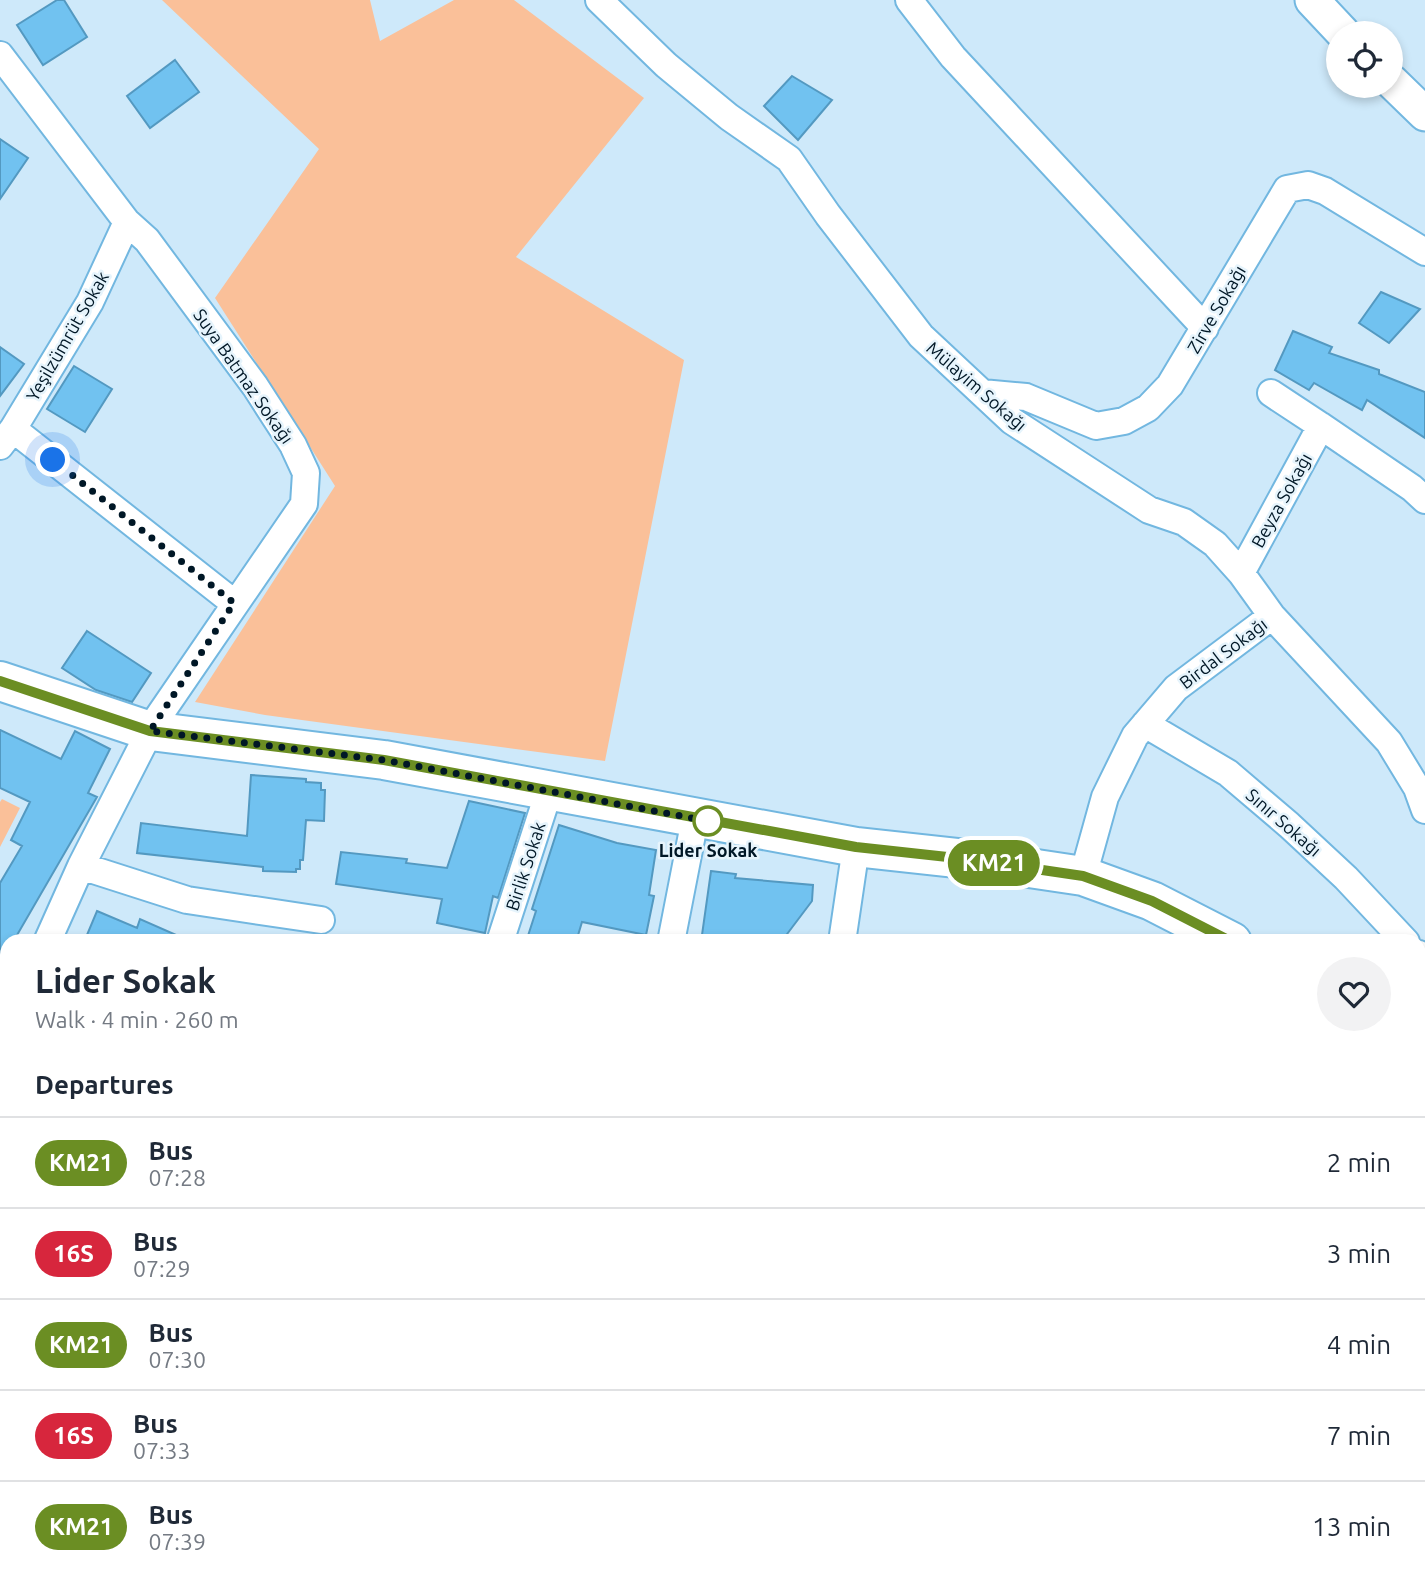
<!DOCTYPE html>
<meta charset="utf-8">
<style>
body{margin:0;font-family:Ubuntu,sans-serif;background:#f2f2f3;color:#1f2937;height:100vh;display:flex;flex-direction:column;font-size:26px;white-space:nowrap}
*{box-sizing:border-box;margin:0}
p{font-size:23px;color:#747a83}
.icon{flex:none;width:38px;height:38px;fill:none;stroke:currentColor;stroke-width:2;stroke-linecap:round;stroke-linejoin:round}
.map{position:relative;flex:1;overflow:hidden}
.panel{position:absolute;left:0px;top:934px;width:1426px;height:653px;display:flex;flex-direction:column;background:#fff;border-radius:21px 21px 0 0;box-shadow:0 4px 10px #0003}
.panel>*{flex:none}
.badge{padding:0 14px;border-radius:23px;font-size:24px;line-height:46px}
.fabs{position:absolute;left:1326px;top:21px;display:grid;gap:14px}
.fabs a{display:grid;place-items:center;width:77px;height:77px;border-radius:50%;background:#fff;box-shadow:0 4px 10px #0003;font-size:35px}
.you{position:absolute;width:35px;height:35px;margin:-18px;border:5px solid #fff;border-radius:50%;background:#1a73e8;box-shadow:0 0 0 10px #1a73e833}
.map>.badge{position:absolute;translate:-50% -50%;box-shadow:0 0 0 4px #fff}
h2{padding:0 35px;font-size:26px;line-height:63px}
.round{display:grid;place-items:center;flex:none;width:74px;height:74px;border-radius:37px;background:#f2f2f3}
.headline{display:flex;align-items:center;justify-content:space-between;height:119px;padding:0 35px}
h1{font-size:33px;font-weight:600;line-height:52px}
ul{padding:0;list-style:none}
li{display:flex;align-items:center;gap:21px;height:91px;padding:0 35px;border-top:2px solid #e0e1e3}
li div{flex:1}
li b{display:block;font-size:26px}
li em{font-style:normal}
li .badge{min-width:77px;font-weight:700;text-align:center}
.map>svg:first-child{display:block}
.green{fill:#fac099}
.building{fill:#71c2f0;stroke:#5399c1;stroke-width:2}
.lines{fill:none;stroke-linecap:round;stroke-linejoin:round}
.minor-casing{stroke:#72b7e0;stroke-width:30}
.tertiary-casing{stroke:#72b7e0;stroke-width:37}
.secondary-casing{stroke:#72b7e0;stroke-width:42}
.minor{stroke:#fff;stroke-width:26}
.tertiary{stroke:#fff;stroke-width:33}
.secondary{stroke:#fff;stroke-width:38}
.line-casing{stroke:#fff;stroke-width:16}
.line{stroke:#6b8e23;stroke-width:10}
.walk{stroke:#001726;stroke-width:7;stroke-dasharray:0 12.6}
.stop-dot{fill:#fff;stroke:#6b8e23;stroke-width:3.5}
.labels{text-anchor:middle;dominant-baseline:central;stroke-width:5;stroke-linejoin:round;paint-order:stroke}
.street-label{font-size:18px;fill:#001726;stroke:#e6f4fc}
.stop-label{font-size:18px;font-weight:bold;fill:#001726;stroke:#e6f4fc}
</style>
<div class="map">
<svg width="1425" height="1587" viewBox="0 0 1425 1587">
<rect width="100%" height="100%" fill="#cee9fa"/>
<path class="green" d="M162,0H370L380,41L454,0H514L644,98L516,257L684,360L605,761L265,715L195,702L335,486L215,298L319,149Z
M2,799L20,808L0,847V802Z
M455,1580H708L716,1586L560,1587L556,1584L546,1587H462Z"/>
<path class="building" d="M57,0H64L87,37L43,65L17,25Z
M175,60L199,92L150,128L127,96Z
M792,76L832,100L798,140L764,106Z
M0,139L28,158L0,199Z
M1381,292L1420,309L1389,343L1359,323Z
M1293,331L1332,347L1329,353L1379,370V374L1425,392V438L1367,400L1362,410L1314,383L1309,390L1275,370Z
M0,347L24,364L0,396Z
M74,366L112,389L85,432L47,409Z
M87,631L151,673L132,702L96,690L62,668Z
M0,730L61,759L75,731L110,749L88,793L97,797L13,942H7V952L0,964V883L22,846L11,840L30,802L0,788Z
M251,775L306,779V782L321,783V790H325L324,821L306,820L303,860H300V869H296V872L263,871V867L137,853L141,823L247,836Z
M469,801L525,813L498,898L493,896L485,933L437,923L442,899L336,884L341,852L407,859L406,863L447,868Z
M559,825L617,843L656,850L649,895L654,896L646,935L582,922L576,942H526L536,911L532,909Z
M711,871L736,874L735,878L813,885L812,901L781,942H701Z
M97,911L137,928L140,919L192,942H84Z"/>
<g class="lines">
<defs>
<path id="minor" d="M599,0L666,65L729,117L789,159L828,215L921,336L1012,421L1149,510L1184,522L1215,544L1241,573L1272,616L1389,742L1417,788L1425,810
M909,0L953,57L1205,328
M0,55L127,222L147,240L255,386L293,445L306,473L304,504L154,723L81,866L47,942
M982,393L1026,397L1096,426L1124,421L1148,408L1170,385L1287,189L1308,185L1325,191L1425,252
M1271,393L1321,426
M13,429L234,603
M0,446L13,429L90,302L127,222
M1241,573L1321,426L1412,488L1425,500
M1145,724L1228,773L1289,825L1346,878L1406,942
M81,866L187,900L321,920
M1083,876L1105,797L1135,736L1176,688L1272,616
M500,942L549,791
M671,942L695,819
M842,942L856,847
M1419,954L1425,960
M0,994L7,1000
M0,1112L7,1105
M1419,1291L1425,1295
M0,1343L7,1337
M436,1580L444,1587
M139,1587L144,1580
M410,1587L414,1580
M735,1587L736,1580
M945,1587L952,1580
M1151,1587L1158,1580"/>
<path id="tertiary" d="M1312,0L1343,33
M1391,81L1425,114"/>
<path id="secondary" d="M0,681L150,731L384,760L856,847L975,860L1083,876L1152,901L1232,942
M1419,1052L1425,1057"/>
</defs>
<use href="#minor" class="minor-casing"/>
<use href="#tertiary" class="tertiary-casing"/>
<use href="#secondary" class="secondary-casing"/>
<use href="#minor" class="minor"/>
<use href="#tertiary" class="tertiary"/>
<use href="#secondary" class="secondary"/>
</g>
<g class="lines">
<defs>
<path id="line" d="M0,681L150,731L384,760L856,847L975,860L1083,876L1152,901L1232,942"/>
</defs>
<use href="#line" class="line-casing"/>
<use href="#line" class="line"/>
<path class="walk" d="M53,460L234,603L150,731L384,760L708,821"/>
</g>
<circle class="stop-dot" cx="708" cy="821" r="14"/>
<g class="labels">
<g class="street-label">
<text transform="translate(1216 309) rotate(-60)">Zirve Sokağı</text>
<text transform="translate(67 336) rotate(-60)">Yeşilzümrüt Sokak</text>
<text transform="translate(244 376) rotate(55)">Suya Batmaz Sokağı</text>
<text transform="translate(977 386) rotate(41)">Mülayim Sokağı</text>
<text transform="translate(1281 500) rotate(-61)">Beyza Sokağı</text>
<text transform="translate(1223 653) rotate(-37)">Birdal Sokağı</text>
<text transform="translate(1284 822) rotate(41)">Sınır Sokağı</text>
<text transform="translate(525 866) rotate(-72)">Birlik Sokak</text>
</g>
<g class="stop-label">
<text x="708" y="850">Lider Sokak</text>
</g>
</g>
</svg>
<div class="fabs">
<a><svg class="icon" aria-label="locate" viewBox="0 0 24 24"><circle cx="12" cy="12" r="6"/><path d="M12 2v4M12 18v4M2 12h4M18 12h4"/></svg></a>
</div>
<div class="you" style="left:53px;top:460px"></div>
<b class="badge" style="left:994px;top:863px;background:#6b8e23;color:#fff">KM21</b>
<section class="panel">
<div class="headline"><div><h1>Lider Sokak</h1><p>Walk · 4 min · 260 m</p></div><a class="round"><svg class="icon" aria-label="heart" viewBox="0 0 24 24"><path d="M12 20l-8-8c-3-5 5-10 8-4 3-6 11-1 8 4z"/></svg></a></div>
<h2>Departures</h2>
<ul>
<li><span class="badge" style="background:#6b8e23;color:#fff">KM21</span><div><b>Bus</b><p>07:28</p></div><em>2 min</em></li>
<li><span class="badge" style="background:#d7263d;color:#fff">16S</span><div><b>Bus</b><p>07:29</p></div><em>3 min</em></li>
<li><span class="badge" style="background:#6b8e23;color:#fff">KM21</span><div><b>Bus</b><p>07:30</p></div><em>4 min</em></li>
<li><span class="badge" style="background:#d7263d;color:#fff">16S</span><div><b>Bus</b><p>07:33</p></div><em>7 min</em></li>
<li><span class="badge" style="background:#6b8e23;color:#fff">KM21</span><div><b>Bus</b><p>07:39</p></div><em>13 min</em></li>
</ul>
</section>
</div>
